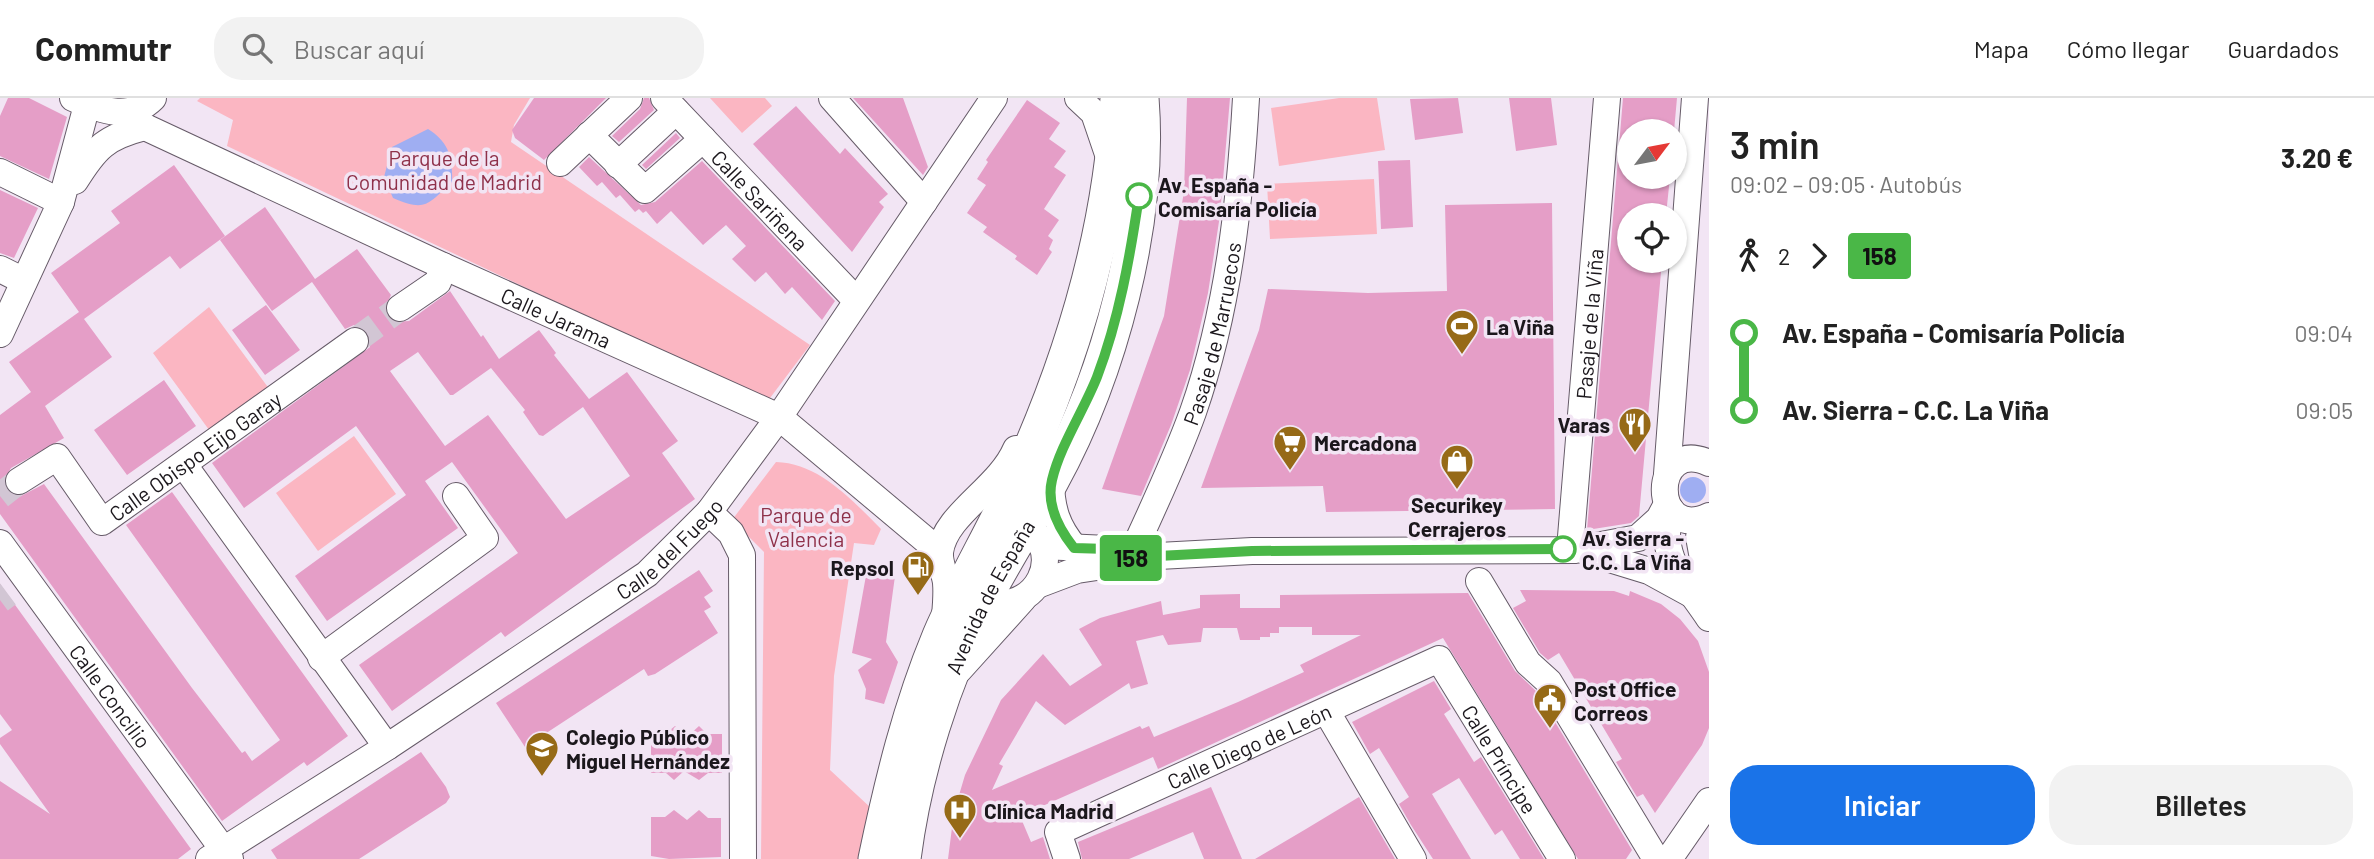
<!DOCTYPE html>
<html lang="es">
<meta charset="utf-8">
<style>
body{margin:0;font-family:Barlow,sans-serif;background:#f2f2f2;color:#222;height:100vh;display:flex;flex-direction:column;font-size:26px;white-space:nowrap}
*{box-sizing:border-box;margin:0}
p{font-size:23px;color:#767676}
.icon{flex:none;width:38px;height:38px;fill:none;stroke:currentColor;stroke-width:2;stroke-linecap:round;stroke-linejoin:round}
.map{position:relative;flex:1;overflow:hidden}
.panel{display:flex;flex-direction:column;background:#fff;width:665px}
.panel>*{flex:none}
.badge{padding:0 14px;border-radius:5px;font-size:24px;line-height:46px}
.needle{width:46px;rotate:58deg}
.buttons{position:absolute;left:1617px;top:21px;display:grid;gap:14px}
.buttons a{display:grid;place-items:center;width:70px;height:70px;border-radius:50%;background:#fff;box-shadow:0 2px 5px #0004;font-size:35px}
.map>.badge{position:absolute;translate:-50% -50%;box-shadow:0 0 0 4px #fff}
.legs{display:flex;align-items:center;gap:10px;height:77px;padding:0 21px;font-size:23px}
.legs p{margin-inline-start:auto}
.summary{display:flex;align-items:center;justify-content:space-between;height:119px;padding:0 21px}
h1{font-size:38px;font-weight:600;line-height:52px}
.button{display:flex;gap:14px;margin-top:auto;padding:14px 21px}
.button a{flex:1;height:80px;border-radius:28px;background:#1a73e8;color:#fff;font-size:28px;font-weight:600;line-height:80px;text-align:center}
.button a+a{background:#f2f2f2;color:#222}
ul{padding:0 21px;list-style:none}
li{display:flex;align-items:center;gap:24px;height:77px;font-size:26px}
li i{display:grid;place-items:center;width:10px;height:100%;margin:0 9px;background:currentColor}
li i::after{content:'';width:18px;height:18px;margin:-9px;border:5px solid;border-radius:50%;background:#fff}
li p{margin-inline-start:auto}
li:first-child i{background:linear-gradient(#0000 50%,currentColor 0)}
li:last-child i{background:linear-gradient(currentColor 50%,#0000 0)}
header{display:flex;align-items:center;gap:42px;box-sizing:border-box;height:98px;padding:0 35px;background:#fff;border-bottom:2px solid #e0e0e0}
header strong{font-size:33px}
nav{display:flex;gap:38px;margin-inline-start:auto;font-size:24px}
.search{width:490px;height:63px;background:#f2f2f2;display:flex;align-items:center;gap:18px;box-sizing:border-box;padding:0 24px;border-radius:28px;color:#767676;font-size:26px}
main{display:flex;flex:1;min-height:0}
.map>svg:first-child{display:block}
.green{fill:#fbb6c2}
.water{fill:#9faef2}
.building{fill:#e59ec7;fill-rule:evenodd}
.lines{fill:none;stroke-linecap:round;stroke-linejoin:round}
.minor-tunnel{stroke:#d2c6d4;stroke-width:26;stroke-dasharray:26 13;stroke-linecap:butt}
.minor-casing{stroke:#665b68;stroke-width:28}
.major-casing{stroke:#665b68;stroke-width:37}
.minor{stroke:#fff;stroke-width:26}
.major{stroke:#fff;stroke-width:35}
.line-1-casing{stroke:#fff;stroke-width:16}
.line-1{stroke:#4ab747;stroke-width:10}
.stop-1-dot{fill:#fff;stroke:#4ab747;stroke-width:3.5}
.labels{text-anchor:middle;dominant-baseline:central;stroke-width:7;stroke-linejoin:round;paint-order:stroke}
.park-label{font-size:21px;fill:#8f314a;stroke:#f2e5f4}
.stop-label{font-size:21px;font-weight:bold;fill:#1b171c;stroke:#f2e5f4;text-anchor:start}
.street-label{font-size:21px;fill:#1b171c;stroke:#f2e5f4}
.poi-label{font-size:21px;font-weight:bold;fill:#1b171c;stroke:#f2e5f4;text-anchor:start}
</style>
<header>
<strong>Commutr</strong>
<div class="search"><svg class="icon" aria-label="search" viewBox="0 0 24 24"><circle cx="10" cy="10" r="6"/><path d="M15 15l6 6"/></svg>Buscar aquí</div>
<nav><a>Mapa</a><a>Cómo llegar</a><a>Guardados</a></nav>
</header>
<main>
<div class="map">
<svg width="1709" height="761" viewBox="0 0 1709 761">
<rect width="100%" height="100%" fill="#f2e5f4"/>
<path class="green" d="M200,0H530L514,27L511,44L810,247L767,304L227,48L233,22L197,3Z
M710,0H765L772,8L742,35Z
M1339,0H1377L1385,52L1279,68L1271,10Z
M1374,81L1377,136L1270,141L1267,86Z
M209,209L270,292L212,336L153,255Z
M354,338L396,396L318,453L276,395Z
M776,364C819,365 852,402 881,431L874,447L854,445L834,578L830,672L871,710L861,761H761L764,454L732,422Z"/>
<path class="water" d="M428,31C449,44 453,60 452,84C427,107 426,114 393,100L384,79L392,49Z
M1680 392a13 13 0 1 1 26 0a13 13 0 1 1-26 0Z"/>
<path class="building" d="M8,0H29L67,19L49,81L0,58V18Z
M534,0H606L544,62L515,40L512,32Z
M644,0H649L654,12L619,44L612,38L640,11Z
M853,0H903L928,69L923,77Z
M1187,0H1230L1220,117L1208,195L1190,272L1171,327L1141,398L1102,391L1164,218L1184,93Z
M1458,0L1463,35L1415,42L1410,1Z
M1509,0H1551L1557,47L1516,53Z
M1623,0H1677L1674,33H1629V79H1670L1666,117H1629V163H1662L1639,418L1631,425L1587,432Z
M1027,2L1060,25L1049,41L1066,53L1054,69L1066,77L1044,111L1059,122L1048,138L1053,142L1049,151L1052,154L1037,177L1015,161L1017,158L983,134L987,129L967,115L986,87L977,81L988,64L986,62Z
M796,8L840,56L845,50L888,96L879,104L884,109L852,154L753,46Z
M676,35L680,40L646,71L642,67Z
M589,59L641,107L655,104L702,63L835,203L822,222L792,189L785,196L766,174L755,184L732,161L746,148L726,127L703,147L671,113L657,126L646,113L643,115L639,111L635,114L620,97L616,100L602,84L597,88L579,69Z
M1410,62L1413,129L1381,131L1378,63Z
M174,67L225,138L180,171L170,158L84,221L112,259L45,308L64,340L11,370L3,384L11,397L19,399L44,386L192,590L242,655L245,653L252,663L280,642L126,427L172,394L348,638L307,668L304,664L222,723L0,416V317L31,294L9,264L79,214L51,175L120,125L111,113Z
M0,92L38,110L14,160L0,155Z
M1552,105L1555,411L1326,414L1323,388L1201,390L1259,232L1268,191L1368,195L1447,193L1445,107Z
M265,109L315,181L357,151L391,197L384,212L394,224L409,223L450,193L481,239L483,237L499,261L539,232L556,255L554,257L589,301L627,274L678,343L662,355L695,401L505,539L501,534L392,613L359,567L518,455L452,364L425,383L458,430L327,523L295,478L406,397L356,328L244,410L212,365L370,249L367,233L354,227L345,231L312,184L272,213L220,142ZM418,254L450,297H453L491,270L525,312L523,314L539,337L543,338L583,309L630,378L566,421L488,317L445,348L390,273Z
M266,207L300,252L265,277L232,232Z
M164,282L196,328L127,377L94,332Z
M699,472L713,493L704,499L711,509L704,513L718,535L655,576L648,578L644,571L525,649L496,605Z
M867,472L895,478L886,544L898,564L884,606L865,601L866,591L858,572L872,561L852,555Z
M0,486L191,751L178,761H0V683L50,716L0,646V640L12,632L0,616Z
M1520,492L1614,493L1629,498L1630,493L1661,506L1680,521L1698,543L1709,574V630L1702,647L1655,715L1643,696L1637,699L1616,664L1622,661L1559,555L1548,562L1540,555L1513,510L1526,503Z
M1468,495L1515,573L1537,594L1632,752L1626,761H1578L1443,540L1158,671L1153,659L1020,718L1031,744L1043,739L1050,761H948L954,714L965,677L1001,602L1043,556L1070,588L1102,567L1079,531L1100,520L1161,503L1163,517L1200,510V497L1240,496V510H1280V497ZM1279,529H1312V537H1361L1300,567L1304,574L1238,604L1154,639L1149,628L1142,631L1140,628L992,692L1003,668L999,666L1036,603L1065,627L1129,585L1131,591L1148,586L1136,543L1163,537L1168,547L1201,544L1203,530H1237L1240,542H1260V539H1270V535H1279Z
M1434,583L1451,611L1444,616L1474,664L1481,659L1544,761H1520L1502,732L1495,737L1459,680L1432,696L1471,761H1433L1411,727L1399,706L1409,699L1379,650L1370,656L1352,624Z
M675,628L687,639L699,628L707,636H722V675H708L699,682L684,673L674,682L666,675H651V635L665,636Z
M421,654L446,689L450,699L446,705L359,761H277L271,752Z
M1211,689L1242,761H1204L1193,734L1129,761H1082L1078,744Z
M1359,699L1395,761H1255L1306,731Z
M674,712L687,722L699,712L708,720H721V759L669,761L651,758V719H665Z"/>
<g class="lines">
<path class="minor-tunnel" d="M355,243L400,210
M0,398L19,383
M0,502L8,496"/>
<defs>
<g id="minor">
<path d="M73,0C100,12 129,24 153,0"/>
<path id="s1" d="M664,0L856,202"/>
<path d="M832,0L924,104"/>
<path d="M1078,0L1094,15L1109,59"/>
<path id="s2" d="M145,29L443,168L779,319L940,454"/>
<path d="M589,37L645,92L703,41"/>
<path d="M560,65L629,0"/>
<path d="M618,67L676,13"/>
<path d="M0,74L61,104"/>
<path d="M75,83C96,49 106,39 145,29"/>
<path d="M0,171L24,183"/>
<path d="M400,210L438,184L443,168"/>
<path d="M0,236L61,104L87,7"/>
<path d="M1709,365C1650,338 1650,445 1709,418"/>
<path d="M184,367L387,649"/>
<path d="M1667,376L1695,0"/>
<path d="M1051,382C1051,410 1057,429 1075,450"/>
<path id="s3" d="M19,383L57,359L102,424L355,243"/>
<path d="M1671,412C1656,458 1686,485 1709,520"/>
<path d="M709,414L731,435L742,457L743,761"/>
<path d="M1707,420L1699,439L1709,493"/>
<path id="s4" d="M0,445L230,761"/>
<path d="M1042,448L1108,451L1121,460"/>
<path id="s5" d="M1570,451L1607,0"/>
<path d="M1587,454L1649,473L1691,496"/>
<path id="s6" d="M1130,460C1152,412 1175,364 1193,314C1228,214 1240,105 1246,0"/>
<path d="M1479,483L1528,565L1549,584L1656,761"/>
<path d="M1040,486L1077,472L1110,467L1121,460L1252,453L1575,452L1638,440L1659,421L1667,406"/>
<path d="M966,499C1040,531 1074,445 1014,420"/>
<path d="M945,518C946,507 947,496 946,485C945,475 939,465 940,454C945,416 999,391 1016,351"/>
<path d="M321,560L485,440L456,398"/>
<path d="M959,572L1023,501"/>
<path d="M1327,614L1413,761"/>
<path id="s7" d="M209,761L387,649L647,476L709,414L779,319L994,0"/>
<path id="s8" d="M1067,761L1058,734L1439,561L1562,761"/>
<path d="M1669,761L1709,703"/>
</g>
<g id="major">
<path d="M876,761C892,685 910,610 940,538C961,489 988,443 1011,395C1070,270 1111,138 1118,0"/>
<path id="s9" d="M903,761C914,674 943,582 983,503C1004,462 1029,424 1051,383C1110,275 1151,124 1141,0"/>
</g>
</defs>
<use href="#minor" class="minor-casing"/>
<use href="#major" class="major-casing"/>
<use href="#minor" class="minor"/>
<use href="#major" class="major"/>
</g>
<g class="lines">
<defs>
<path id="line-1" d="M1139,98C1130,159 1119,221 1097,279C1084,312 1060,348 1052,382C1046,407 1059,431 1074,450L1108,451L1121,460L1252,453L1563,451"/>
</defs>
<use href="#line-1" class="line-1-casing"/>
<use href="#line-1" class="line-1"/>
</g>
<defs>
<symbol id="stadium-pin" viewBox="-11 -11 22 30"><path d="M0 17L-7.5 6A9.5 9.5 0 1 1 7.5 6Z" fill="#966a17" stroke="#f2e5f4"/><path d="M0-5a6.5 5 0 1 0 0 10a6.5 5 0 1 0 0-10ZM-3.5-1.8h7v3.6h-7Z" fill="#fff"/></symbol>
<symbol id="restaurant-pin" viewBox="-11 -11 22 30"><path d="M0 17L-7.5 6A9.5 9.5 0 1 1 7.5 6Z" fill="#966a17" stroke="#f2e5f4"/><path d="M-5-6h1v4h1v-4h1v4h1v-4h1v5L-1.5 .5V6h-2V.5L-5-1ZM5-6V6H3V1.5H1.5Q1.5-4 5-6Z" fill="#fff"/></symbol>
<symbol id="supermarket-pin" viewBox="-11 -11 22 30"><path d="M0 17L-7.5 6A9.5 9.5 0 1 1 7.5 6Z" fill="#966a17" stroke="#f2e5f4"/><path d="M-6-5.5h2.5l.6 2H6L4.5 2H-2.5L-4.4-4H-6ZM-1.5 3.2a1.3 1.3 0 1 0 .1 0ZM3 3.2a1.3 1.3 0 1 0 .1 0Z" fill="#fff"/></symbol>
<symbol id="shop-pin" viewBox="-11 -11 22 30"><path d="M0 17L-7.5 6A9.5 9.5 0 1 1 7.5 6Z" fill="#966a17" stroke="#f2e5f4"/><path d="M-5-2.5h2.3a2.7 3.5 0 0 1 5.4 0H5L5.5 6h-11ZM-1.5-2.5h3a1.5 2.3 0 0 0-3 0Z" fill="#fff"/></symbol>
<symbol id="fuel-pin" viewBox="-11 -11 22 30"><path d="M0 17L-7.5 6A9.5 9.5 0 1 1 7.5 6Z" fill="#966a17" stroke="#f2e5f4"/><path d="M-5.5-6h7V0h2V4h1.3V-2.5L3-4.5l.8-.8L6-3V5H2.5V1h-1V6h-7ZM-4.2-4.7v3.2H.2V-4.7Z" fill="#fff"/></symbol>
<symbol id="civic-pin" viewBox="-11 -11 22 30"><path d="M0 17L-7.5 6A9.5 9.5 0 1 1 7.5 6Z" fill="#966a17" stroke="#f2e5f4"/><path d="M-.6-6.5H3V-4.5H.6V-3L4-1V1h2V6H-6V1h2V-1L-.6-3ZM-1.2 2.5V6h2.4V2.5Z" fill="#fff"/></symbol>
<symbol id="school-pin" viewBox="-11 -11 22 30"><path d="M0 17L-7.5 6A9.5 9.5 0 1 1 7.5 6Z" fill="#966a17" stroke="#f2e5f4"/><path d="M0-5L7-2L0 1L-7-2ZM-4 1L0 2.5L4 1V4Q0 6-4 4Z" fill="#fff"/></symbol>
<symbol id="hospital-pin" viewBox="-11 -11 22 30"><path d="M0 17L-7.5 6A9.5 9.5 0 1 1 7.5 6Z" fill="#966a17" stroke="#f2e5f4"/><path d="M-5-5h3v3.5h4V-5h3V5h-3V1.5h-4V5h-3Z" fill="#fff"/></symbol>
</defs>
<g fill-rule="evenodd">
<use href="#stadium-pin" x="1443" y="209" width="38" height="52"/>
<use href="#restaurant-pin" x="1616" y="307" width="38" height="52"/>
<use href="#supermarket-pin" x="1271" y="325" width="38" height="52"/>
<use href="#shop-pin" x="1438" y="344" width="38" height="52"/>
<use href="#fuel-pin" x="899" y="450" width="38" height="52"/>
<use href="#civic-pin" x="1531" y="583" width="38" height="52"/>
<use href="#school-pin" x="523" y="631" width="38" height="52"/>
<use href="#hospital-pin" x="941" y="693" width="38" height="52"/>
</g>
<g class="stop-1-dot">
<circle cx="1139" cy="98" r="12"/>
<circle cx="1563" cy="451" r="12"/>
</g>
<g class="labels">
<g class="park-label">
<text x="444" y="59">Parque de la<tspan x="444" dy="24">Comunidad de Madrid</tspan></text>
<text x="806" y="416">Parque de<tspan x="806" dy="24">Valencia</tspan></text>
</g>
<g class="stop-label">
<text x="1158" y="86">Av. España -<tspan x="1158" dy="24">Comisaría Policía</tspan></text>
<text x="1582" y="439">Av. Sierra -<tspan x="1582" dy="24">C.C. La Viña</tspan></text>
</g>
<g class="street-label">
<text stroke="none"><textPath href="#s1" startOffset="140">Calle Sariñena</textPath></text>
<text stroke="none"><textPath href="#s2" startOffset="453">Calle Jarama</textPath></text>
<text stroke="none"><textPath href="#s5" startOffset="226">Pasaje de la Viña</textPath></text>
<text stroke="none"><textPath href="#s6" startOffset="240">Pasaje de Marruecos</textPath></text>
<text stroke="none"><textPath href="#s3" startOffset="238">Calle Obispo Eijo Garay</textPath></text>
<text stroke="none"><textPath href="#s7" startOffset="556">Calle del Fuego</textPath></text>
<text stroke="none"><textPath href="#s9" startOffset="278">Avenida de España</textPath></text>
<text stroke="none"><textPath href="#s4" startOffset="189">Calle Concilio</textPath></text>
<text stroke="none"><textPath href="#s8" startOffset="238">Calle Diego de León</textPath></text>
<text stroke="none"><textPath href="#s8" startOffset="564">Calle Príncipe</textPath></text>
</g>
<g class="poi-label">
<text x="1486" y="228">La Viña</text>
<text x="1610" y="326" text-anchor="end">Varas</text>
<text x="1314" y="344">Mercadona</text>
<text x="1457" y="406" text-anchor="middle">Securikey<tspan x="1457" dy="24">Cerrajeros</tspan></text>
<text x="894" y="469" text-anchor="end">Repsol</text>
<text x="1574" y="590">Post Office<tspan x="1574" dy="24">Correos</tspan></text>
<text x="566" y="638">Colegio Público<tspan x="566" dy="24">Miguel Hernández</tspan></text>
<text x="984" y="712">Clínica Madrid</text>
</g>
</g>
</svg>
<div class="buttons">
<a><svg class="needle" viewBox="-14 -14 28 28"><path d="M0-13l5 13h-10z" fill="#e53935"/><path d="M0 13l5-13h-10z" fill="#767676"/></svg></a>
<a><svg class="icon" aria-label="locate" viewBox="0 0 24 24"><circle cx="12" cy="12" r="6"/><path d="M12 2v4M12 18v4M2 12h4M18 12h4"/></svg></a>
</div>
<b class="badge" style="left:1131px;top:460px;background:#4ab747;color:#111">158</b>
</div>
<section class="panel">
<div class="summary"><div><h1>3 min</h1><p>09:02 – 09:05 · Autobús</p></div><b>3.20 €</b></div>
<div class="legs"><svg class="icon" aria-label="walk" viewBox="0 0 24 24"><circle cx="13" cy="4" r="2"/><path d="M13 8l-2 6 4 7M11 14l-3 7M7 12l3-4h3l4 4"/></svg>2<svg class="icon" aria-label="forward" viewBox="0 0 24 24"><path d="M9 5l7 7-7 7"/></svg><b class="badge" style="background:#4ab747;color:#111">158</b></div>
<ul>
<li><i style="color:#4ab747"></i><b>Av. España - Comisaría Policía</b><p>09:04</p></li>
<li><i style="color:#4ab747"></i><b>Av. Sierra - C.C. La Viña</b><p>09:05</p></li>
</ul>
<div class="button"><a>Iniciar</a><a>Billetes</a></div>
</section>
</main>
